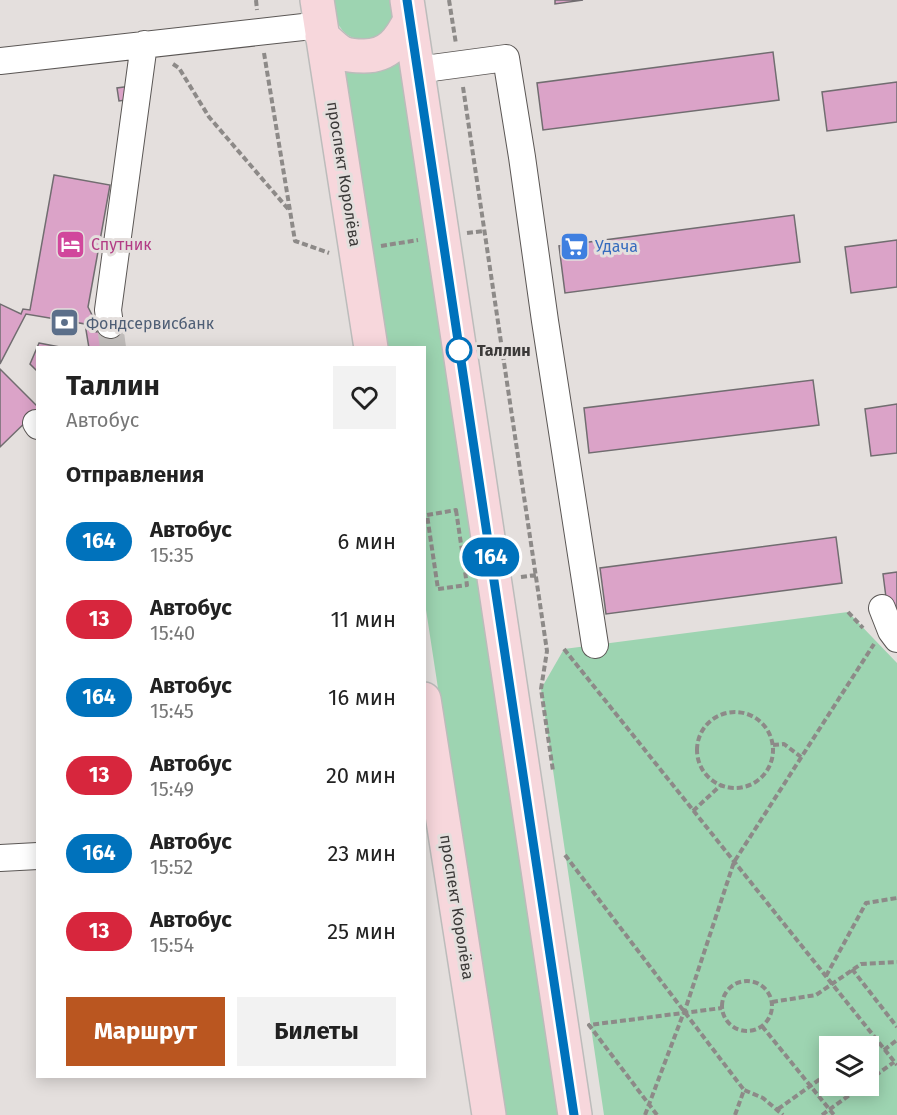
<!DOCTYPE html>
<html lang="ru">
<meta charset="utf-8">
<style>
body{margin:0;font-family:"Fira Sans",sans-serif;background:#f2f2f2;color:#222;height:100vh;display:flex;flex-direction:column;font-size:22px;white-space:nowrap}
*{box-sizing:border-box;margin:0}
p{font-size:20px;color:#767676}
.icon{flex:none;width:33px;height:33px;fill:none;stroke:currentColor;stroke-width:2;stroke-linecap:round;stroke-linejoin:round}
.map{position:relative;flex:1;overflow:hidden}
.panel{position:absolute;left:36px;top:346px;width:390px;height:732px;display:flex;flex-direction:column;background:#fff;border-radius:0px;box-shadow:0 3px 15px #0003}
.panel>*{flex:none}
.badge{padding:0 12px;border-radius:20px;font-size:21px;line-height:39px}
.controls{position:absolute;left:819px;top:1036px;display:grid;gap:12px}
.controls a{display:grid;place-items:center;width:60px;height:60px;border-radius:0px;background:#fff;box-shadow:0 3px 15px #0003;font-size:30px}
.map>.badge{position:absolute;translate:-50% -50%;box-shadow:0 0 0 3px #fff}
h2{padding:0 30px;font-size:22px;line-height:54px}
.round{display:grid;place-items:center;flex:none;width:63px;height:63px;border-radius:0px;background:#f2f2f2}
.overview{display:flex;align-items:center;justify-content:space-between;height:102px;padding:0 30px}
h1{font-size:28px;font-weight:700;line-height:45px}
.button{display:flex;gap:12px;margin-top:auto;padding:12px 30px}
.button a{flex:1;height:69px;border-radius:0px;background:#ba5620;color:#fff;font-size:24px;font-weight:700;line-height:69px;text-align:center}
.button a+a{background:#f2f2f2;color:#222}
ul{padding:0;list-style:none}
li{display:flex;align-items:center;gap:18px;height:78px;padding:0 30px}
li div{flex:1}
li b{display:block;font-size:22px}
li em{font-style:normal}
li .badge{min-width:66px;font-weight:700;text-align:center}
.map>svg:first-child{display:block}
.green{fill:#9dd4b1;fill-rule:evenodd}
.building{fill:#dba3c8;stroke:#716d70;stroke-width:1.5}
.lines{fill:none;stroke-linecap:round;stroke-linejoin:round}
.minor-tunnel{stroke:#c2bebc;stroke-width:26;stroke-dasharray:26 13;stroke-linecap:butt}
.minor-casing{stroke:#5b5755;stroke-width:28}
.major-casing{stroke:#bcbcbb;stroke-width:36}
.path{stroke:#8d8a88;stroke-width:4;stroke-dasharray:6 3;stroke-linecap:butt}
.minor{stroke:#fff;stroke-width:26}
.major{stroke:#f7d7dc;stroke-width:33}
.line-casing{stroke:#fff;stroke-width:14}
.line{stroke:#0072bc;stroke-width:9}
.stop-dot{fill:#fff;stroke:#0072bc;stroke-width:3}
.labels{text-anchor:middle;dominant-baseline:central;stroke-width:6;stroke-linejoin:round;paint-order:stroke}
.street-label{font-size:16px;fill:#3b3938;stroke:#e4dfdd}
.hotel-label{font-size:16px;fill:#b23c85;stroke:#e4dfdd;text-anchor:start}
.shop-label{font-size:16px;fill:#366cbe;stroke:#e4dfdd;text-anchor:start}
.service-label{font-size:16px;fill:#4e5e75;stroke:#e4dfdd;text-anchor:start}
.stop-label{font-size:16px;font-weight:bold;fill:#3b3938;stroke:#e4dfdd;text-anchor:start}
</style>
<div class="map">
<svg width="897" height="1115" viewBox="0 0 897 1115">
<rect width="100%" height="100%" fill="#e4dfdd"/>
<path class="green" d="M332,0H392C393,8 394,16 390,23C380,42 352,46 340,27C334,19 334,9 332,0Z
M400,58L558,1115H503L425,603L424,348H385L343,67Z
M848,612L897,663V1115H604L541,689L564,649ZM830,1047H868V1086H830Z"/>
<path class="building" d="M555,0H583L555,4Z
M773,52L779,100L543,130L537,83Z
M897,82V122L827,131L822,92Z
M131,86L133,99L119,101L117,88Z
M54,175L110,185L88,307L94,319L96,332L121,329L124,348H89L85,324L26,314L0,364V304L21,314L23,309L30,310Z
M794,215L800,262L565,293L559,246Z
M897,240V287L851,293L845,247Z
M39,343L65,348H38V372L30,364Z
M0,369L38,407V414L36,412L0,447Z
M813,380L819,425L589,453L584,408Z
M897,404V453L871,456L865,409Z
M836,537L842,583L606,614L600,568Z
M897,572V612L888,613L883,574Z"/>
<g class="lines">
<path class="minor-tunnel" d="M110,325L113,348"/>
<defs>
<path id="minor" d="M0,61L321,25
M417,70L506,58L522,157L545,321L595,645
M110,325L108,310L144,44
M36,423L38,426
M882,608L891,631L897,639
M0,858L38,856"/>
<path id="major" d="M317,0L371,348
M407,0L575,1115
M322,36C328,41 334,48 341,52C348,56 356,56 364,56C389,56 400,40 410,20
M424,699L489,1115"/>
</defs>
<use href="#minor" class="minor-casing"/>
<use href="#major" class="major-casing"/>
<path class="path" d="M256,0L257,10
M449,0L456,44
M264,53L295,241L329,253
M173,64L179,68L209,117L289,210
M463,87L547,651L541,689L553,771
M467,233L484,231
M381,246L418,240
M456,510L467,585L438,589L427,515Z
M521,577L536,575
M848,612L863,628
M564,649L897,1065
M697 750a38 38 0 1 1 76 0a38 38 0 1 1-76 0Z
M773,745L784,744L801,757
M693,811L721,785
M565,855L744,1090
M852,969L897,1027
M826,976L866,903L897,898
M722 1006a25 25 0 1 1 50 0a25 25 0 1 1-50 0Z
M772,1002L816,995L861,964L897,962
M762,1026L834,1115
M863,1047L875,1038
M884,1050L897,1040
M868,1081L894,1062
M778,1109L830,1072
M645,1115L687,1004L734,862L874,644
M657,1115L589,1025L722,1008
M735,1115L744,1090L763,1098L783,1115
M822,1115L862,1086"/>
<use href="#minor" class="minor"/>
<use href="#major" class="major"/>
</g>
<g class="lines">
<defs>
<path id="line" d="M407,0L574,1115"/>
</defs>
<use href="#line" class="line-casing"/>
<use href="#line" class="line"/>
</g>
<defs>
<symbol id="hotel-square" viewBox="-11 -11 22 22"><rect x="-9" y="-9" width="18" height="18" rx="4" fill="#d1479c" stroke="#e4dfdd"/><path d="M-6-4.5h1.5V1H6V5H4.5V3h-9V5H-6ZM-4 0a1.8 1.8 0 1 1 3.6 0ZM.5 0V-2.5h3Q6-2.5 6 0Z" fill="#fff"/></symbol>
<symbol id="supermarket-square" viewBox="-11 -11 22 22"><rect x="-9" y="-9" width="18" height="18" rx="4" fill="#3f7fe0" stroke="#e4dfdd"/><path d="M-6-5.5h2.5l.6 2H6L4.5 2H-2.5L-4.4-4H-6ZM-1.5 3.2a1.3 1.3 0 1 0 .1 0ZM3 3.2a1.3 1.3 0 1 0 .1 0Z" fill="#fff"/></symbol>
<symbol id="bank-square" viewBox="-11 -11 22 22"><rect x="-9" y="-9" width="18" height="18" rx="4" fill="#5c6f8a" stroke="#e4dfdd"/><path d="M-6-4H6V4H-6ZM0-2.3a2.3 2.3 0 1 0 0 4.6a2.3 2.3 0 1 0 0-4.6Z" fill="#fff"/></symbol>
</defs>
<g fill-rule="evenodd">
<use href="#hotel-square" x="54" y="228" width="33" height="33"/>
<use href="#supermarket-square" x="558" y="230" width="33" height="33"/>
<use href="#bank-square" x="48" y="306" width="33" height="33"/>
</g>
<circle class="stop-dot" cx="459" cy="350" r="12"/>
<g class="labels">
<g class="street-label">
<text transform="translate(344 174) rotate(81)">проспект Королёва</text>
<text transform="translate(457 907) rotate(81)">проспект Королёва</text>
</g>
<g class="hotel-label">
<text x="91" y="244">Спутник</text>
</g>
<g class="shop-label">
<text x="595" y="246">Удача</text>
</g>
<g class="service-label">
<text x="86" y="323">Фондсервисбанк</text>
</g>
<g class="stop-label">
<text x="477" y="350">Таллин</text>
</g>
</g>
</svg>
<div class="controls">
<a><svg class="icon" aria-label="layers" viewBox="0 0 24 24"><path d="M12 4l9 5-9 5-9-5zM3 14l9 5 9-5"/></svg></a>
</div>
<b class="badge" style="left:491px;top:557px;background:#0072bc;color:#fff">164</b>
<section class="panel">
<div class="overview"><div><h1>Таллин</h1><p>Автобус</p></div><a class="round"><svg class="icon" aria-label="heart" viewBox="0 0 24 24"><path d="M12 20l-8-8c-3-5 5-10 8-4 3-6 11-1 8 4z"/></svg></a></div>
<h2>Отправления</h2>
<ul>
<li><span class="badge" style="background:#0072bc;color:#fff">164</span><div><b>Автобус</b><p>15:35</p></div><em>6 мин</em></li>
<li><span class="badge" style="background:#d7263d;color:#fff">13</span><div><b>Автобус</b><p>15:40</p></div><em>11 мин</em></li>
<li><span class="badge" style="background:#0072bc;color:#fff">164</span><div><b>Автобус</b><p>15:45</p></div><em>16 мин</em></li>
<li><span class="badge" style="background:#d7263d;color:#fff">13</span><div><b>Автобус</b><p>15:49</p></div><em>20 мин</em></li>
<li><span class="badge" style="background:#0072bc;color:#fff">164</span><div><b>Автобус</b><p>15:52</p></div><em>23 мин</em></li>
<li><span class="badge" style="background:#d7263d;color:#fff">13</span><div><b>Автобус</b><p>15:54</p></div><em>25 мин</em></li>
</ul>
<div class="button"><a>Маршрут</a><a>Билеты</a></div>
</section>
</div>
